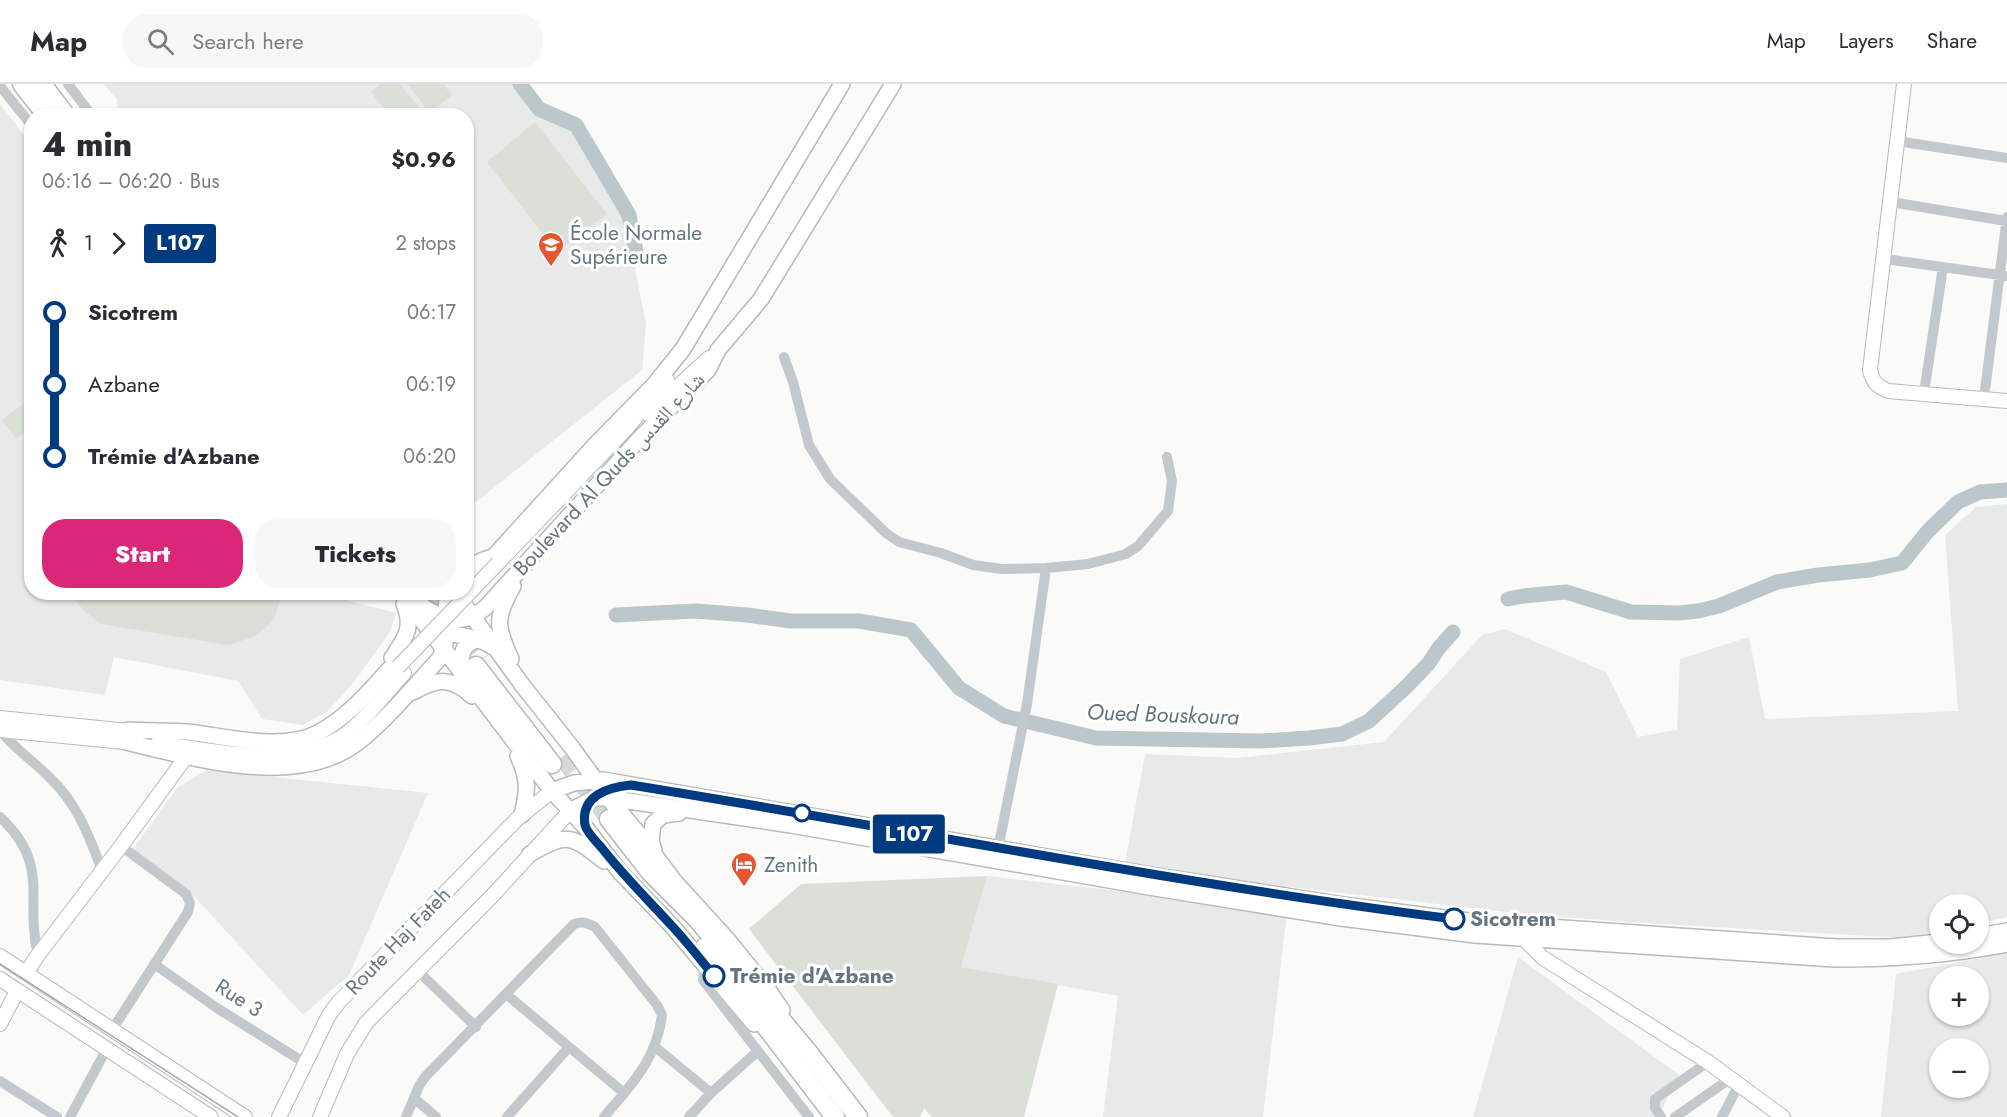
<!DOCTYPE html>
<meta charset="utf-8">
<style>
body{margin:0;font-family:Jost,"Noto Naskh Arabic",sans-serif;background:#f7f7f7;color:#2b2b33;height:100vh;display:flex;flex-direction:column;font-size:22px;white-space:nowrap}
*{box-sizing:border-box;margin:0}
p{font-size:20px;color:#7c7c81}
.icon{flex:none;width:33px;height:33px;fill:none;stroke:currentColor;stroke-width:2;stroke-linecap:round;stroke-linejoin:round}
.map{position:relative;flex:1;overflow:hidden}
.side{position:absolute;left:24px;top:24px;width:450px;height:492px;display:flex;flex-direction:column;background:#fff;border-radius:24px;box-shadow:0 2px 4px #0004}
.side>*{flex:none}
.badge{padding:0 12px;border-radius:4px;font-size:21px;line-height:39px}
.controls{position:absolute;left:1929px;top:810px;display:grid;gap:12px}
.controls a{display:grid;place-items:center;width:60px;height:60px;border-radius:50%;background:#fff;box-shadow:0 2px 4px #0004;font-size:30px}
.map>.badge{position:absolute;translate:-50% -50%;box-shadow:0 0 0 3px #fff}
.legs{display:flex;align-items:center;gap:9px;height:66px;padding:0 18px;font-size:20px}
.legs p{margin-inline-start:auto}
.headline{display:flex;align-items:center;justify-content:space-between;height:102px;padding:0 18px}
h1{font-size:33px;font-weight:800;line-height:45px}
.button{display:flex;gap:12px;margin-top:auto;padding:12px 18px}
.button a{flex:1;height:69px;border-radius:24px;background:#db2777;color:#fff;font-size:24px;font-weight:800;line-height:69px;text-align:center}
.button a+a{background:#f7f7f7;color:#2b2b33}
ul{padding:0 18px;list-style:none}
li{display:flex;align-items:center;gap:21px;height:72px;font-size:22px}
li i{display:grid;place-items:center;width:9px;height:100%;margin:0 8px;background:currentColor}
li i::after{content:'';width:15px;height:15px;margin:-8px;border:4px solid;border-radius:50%;background:#fff}
li p{margin-inline-start:auto}
li:first-child i{background:linear-gradient(#0000 50%,currentColor 0)}
li:last-child i{background:linear-gradient(currentColor 50%,#0000 0)}
header{display:flex;align-items:center;gap:36px;box-sizing:border-box;height:84px;padding:0 30px;background:#fff;border-bottom:2px solid #e1e1e2}
header strong{font-size:28px}
nav{display:flex;gap:33px;margin-inline-start:auto;font-size:21px}
.search{width:420px;height:54px;background:#f7f7f7;display:flex;align-items:center;gap:15px;box-sizing:border-box;padding:0 21px;border-radius:24px;color:#7c7c81;font-size:22px}
.map>svg:first-child{display:block}
.built{fill:#e8e9e9;fill-rule:evenodd}
.green{fill:#dadfd7}
.lines{fill:none;stroke-linecap:round;stroke-linejoin:round}
.river{stroke:#bbc7cb;stroke-width:15}
.highway-tunnel{stroke:#d5d9db;stroke-width:18;stroke-dasharray:18 9;stroke-linecap:butt}
.secondary-casing{stroke:#b3babf;stroke-width:16}
.primary-casing{stroke:#b5babe;stroke-width:18}
.highway-casing{stroke:#b4b9bd;stroke-width:21}
.street{stroke:#c3c8cc;stroke-width:10}
.secondary{stroke:#fff;stroke-width:14}
.primary{stroke:#fff;stroke-width:15}
.highway{stroke:#fff;stroke-width:18}
.tram{stroke:#a2aab0;stroke-width:1.5}
.secondary-bridge-casing{stroke:#b3babf;stroke-width:16;stroke-linecap:butt}
.secondary-bridge{stroke:#fff;stroke-width:14}
.line-1-casing{stroke:#fff;stroke-width:14}
.line-1{stroke:#003b80;stroke-width:9}
.stop-1-dot{fill:#fff;stroke:#003b80;stroke-width:3}
.labels{text-anchor:middle;dominant-baseline:central;stroke-width:6;stroke-linejoin:round;paint-order:stroke}
.poi-label{font-size:21px;fill:#657683;stroke:#fff;text-anchor:start}
.street-label{font-size:21px;fill:#657683;stroke:#fff}
.stop-label{font-size:21px;font-weight:bold;fill:#657683;stroke:#fff;text-anchor:start}
.water-label{font-size:22px;font-style:italic;fill:#60757c;stroke:#fff}
</style>
<header>
<strong>Map</strong>
<div class="search"><svg class="icon" aria-label="search" viewBox="0 0 24 24"><circle cx="10" cy="10" r="6"/><path d="M15 15l6 6"/></svg>Search here</div>
<nav><a>Map</a><a>Layers</a><a>Share</a></nav>
</header>
<div class="map">
<svg width="2007" height="1033" viewBox="0 0 2007 1033">
<rect width="100%" height="100%" fill="#fafaf8"/>
<path class="built" d="M104,0H513L538,32L573,42L624,127L646,241L642,286L467,425L466,32L118,31L117,16Z
M0,20L31,60L32,508L320,509L396,529L390,548L353,599L328,627L303,641L262,635L238,597L114,573L105,611L0,596Z
M2007,420V833L1979,839L1978,820H1940L1939,847L1906,854L1627,838L1524,830L1290,803L1263,1033H1103L1118,912L961,883L987,792L1120,807L1145,670L1237,674L1384,658L1482,551L1505,545L1606,588L1638,653L1677,646L1680,575L1749,553L1765,635L1958,627L1945,451L1976,423Z
M207,686L428,709L349,891L303,931L195,813L133,765L178,703Z
M2007,869V1033H1881L1896,890ZM1978,892V932H1940V892ZM1978,964V1004H1940V964Z
M1518,873L1679,991L1658,1033H1473Z"/>
<path class="green" d="M380,0H400L425,31H389L371,8Z
M407,0H443L452,11L430,29Z
M535,38L607,130L557,168L487,78Z
M31,314V344L17,355L2,336Z
M280,508V518L273,537L256,552L228,561L101,540C90,532 77,522 72,509Z
M987,792L961,883L1058,900L1024,1033H932L924,1024L920,1033H893L749,845L801,800Z"/>
<g class="lines">
<path class="river" d="M520,0L539,25L576,41L629,131L636,168
M1508,515L1523,512L1566,508L1631,528L1679,529L1698,527L1719,522L1777,498L1818,491L1870,486L1902,479L1928,447L1958,418L1980,408L2007,406
M616,531L696,527L747,531L791,537H859L911,546L959,604L1004,632L1096,654L1261,657L1309,654L1342,650L1369,637L1407,602L1429,579L1438,565L1453,548"/>
<path class="highway-tunnel" d="M436,508L485,574
M562,673L609,735"/>
<defs>
<path id="secondary" d="M1904,0L1870,286C1873,299 1877,302 1888,307L2007,317
M648,330L709,274
M498,479L626,345L667,296
M0,634L138,648
M0,646L135,659
M157,660C218,665 294,689 347,649C368,633 386,609 404,589
M1520,849L1523,854L1543,874L1708,978L1783,1033
M0,872L245,1033
M26,889L38,871L121,762L186,673
M0,895L211,1033
M0,940L17,907
M279,1033L329,931L338,919L517,735L552,707
M320,1033L347,970L366,939L494,810L570,727"/>
<path id="primary" d="M466,483L489,474
M466,503L595,361L654,301L683,265L842,0
M404,508C429,527 455,550 485,524L641,353L708,286L718,266L761,215L893,0
M455,508L523,602L573,665L608,714L638,749L675,798L727,855L769,907L782,926
M408,518L552,707L586,744L620,788L673,843L754,940
M436,549C456,550 476,552 493,563
M392,574C405,554 414,544 404,520
M511,575C496,542 495,534 513,502
M461,589C461,574 460,557 480,556
M413,608C437,595 450,592 472,612
M128,646C147,647 167,647 187,648C226,652 282,668 318,649C353,630 378,597 404,569
M126,658C193,674 296,705 357,659C386,637 415,601 440,574L445,560L447,508
M518,672C529,697 528,705 522,731
M552,707L574,699L603,696L1151,791L1343,821L1476,838L1836,863H1890L1940,858
M570,727L595,714H608L791,741L1149,803L1341,834L1475,851L1835,875C1893,875 1950,871 2007,860
M654,766L651,757L653,740L663,731L679,729
M530,770C568,748 571,751 604,777
M1978,852L2007,847"/>
<path id="highway" d="M22,0L47,32
M42,0L66,32
M421,508L422,510
M476,582L552,680
M609,735L651,789L697,835L808,968L858,1033
M705,863L835,1033"/>
</defs>
<use href="#secondary" class="secondary-casing"/>
<use href="#primary" class="primary-casing"/>
<use href="#highway" class="highway-casing"/>
<path class="street" d="M68,0L92,32
M0,2L32,42
M1897,57L2007,74
M1891,118L2006,137
M1885,175L2007,192
M784,273L793,298L809,361L830,395L886,449L899,458L941,469L973,481L1002,485L1046,484L1088,480L1126,470L1138,462L1168,427L1172,397L1167,373
M1924,309L1943,183
M1984,314L2007,133
M0,646C14,665 34,677 50,694C77,719 89,752 102,786
M0,733C52,782 24,815 38,871
M998,765L1027,620L1046,484
M154,880L217,924L305,979
M705,882L703,896L809,1033
M418,887L476,943
M506,910L624,1009
M112,946L188,828L190,819L186,810L121,762
M654,962L711,1009
M0,997L57,1033
M414,1014L436,1033
M70,1033L106,966
M406,1033L419,1002L425,993L574,840C583,837 587,839 595,843L657,921L662,931C657,975 631,1001 604,1033
M507,1033L569,963
M689,1033L711,1009L758,967
M1661,1033L1655,1024V1015L1708,978
M1675,1033L1731,994
M1722,1033L1739,1000"/>
<use href="#secondary" class="secondary"/>
<use href="#primary" class="primary"/>
<use href="#highway" class="highway"/>
<path class="tram" d="M0,880L238,1033"/>
<defs>
<path id="secondary-bridge" d="M398,583L498,479"/>
</defs>
<use href="#secondary-bridge" class="secondary-bridge-casing"/>
<use href="#secondary-bridge" class="secondary-bridge"/>
</g>
<g class="lines">
<defs>
<path id="line-1" d="M714,892C700,875 687,858 672,842C648,816 623,791 601,763C596,757 587,749 585,741C580,712 608,703 631,701C905,745 1178,800 1454,835"/>
</defs>
<use href="#line-1" class="line-1-casing"/>
<use href="#line-1" class="line-1"/>
</g>
<defs>
<symbol id="university-pin" viewBox="-11 -11 22 30"><path d="M0 17L-7.5 6A9.5 9.5 0 1 1 7.5 6Z" fill="#e4572e" stroke="#fff"/><path d="M0-5L7-2L0 1L-7-2ZM-4 1L0 2.5L4 1V4Q0 6-4 4Z" fill="#fff"/></symbol>
<symbol id="hotel-pin" viewBox="-11 -11 22 30"><path d="M0 17L-7.5 6A9.5 9.5 0 1 1 7.5 6Z" fill="#e4572e" stroke="#fff"/><path d="M-6-4.5h1.5V1H6V5H4.5V3h-9V5H-6ZM-4 0a1.8 1.8 0 1 1 3.6 0ZM.5 0V-2.5h3Q6-2.5 6 0Z" fill="#fff"/></symbol>
</defs>
<g fill-rule="evenodd">
<use href="#university-pin" x="536" y="146" width="30" height="40"/>
<use href="#hotel-pin" x="729" y="766" width="30" height="40"/>
</g>
<g class="stop-1-dot">
<circle cx="802" cy="729" r="8"/>
<circle cx="1454" cy="835" r="10"/>
<circle cx="714" cy="892" r="10"/>
</g>
<g class="labels">
<g class="poi-label">
<text x="570" y="149">École Normale<tspan x="570" dy="24">Supérieure</tspan></text>
<text x="764" y="781">Zenith</text>
</g>
<g class="street-label">
<text transform="translate(609 390) rotate(-47)">Boulevard Al Quds شارع القدس</text>
<text transform="translate(398 857) rotate(-46)">Route Haj Fateh</text>
<text transform="translate(239 914) rotate(33)">Rue 3</text>
</g>
<g class="stop-label">
<text x="1470" y="835">Sicotrem</text>
<text x="730" y="892">Trémie d'Azbane</text>
</g>
<g class="water-label">
<text transform="translate(1163 630) rotate(2)">Oued Bouskoura</text>
</g>
</g>
</svg>
<div class="controls">
<a><svg class="icon" aria-label="locate" viewBox="0 0 24 24"><circle cx="12" cy="12" r="6"/><path d="M12 2v4M12 18v4M2 12h4M18 12h4"/></svg></a>
<a>+</a>
<a>−</a>
</div>
<b class="badge" style="left:909px;top:750px;background:#003b80;color:#fff">L107</b>
<section class="side">
<div class="headline"><div><h1>4 min</h1><p>06:16 – 06:20 · Bus</p></div><b>$0.96</b></div>
<div class="legs"><svg class="icon" aria-label="walk" viewBox="0 0 24 24"><circle cx="13" cy="4" r="2"/><path d="M13 8l-2 6 4 7M11 14l-3 7M7 12l3-4h3l4 4"/></svg>1<svg class="icon" aria-label="forward" viewBox="0 0 24 24"><path d="M9 5l7 7-7 7"/></svg><b class="badge" style="background:#003b80;color:#fff">L107</b><p>2 stops</p></div>
<ul>
<li><i style="color:#003b80"></i><b>Sicotrem</b><p>06:17</p></li>
<li><i style="color:#003b80"></i><span>Azbane</span><p>06:19</p></li>
<li><i style="color:#003b80"></i><b>Trémie d'Azbane</b><p>06:20</p></li>
</ul>
<div class="button"><a>Start</a><a>Tickets</a></div>
</section>
</div>
